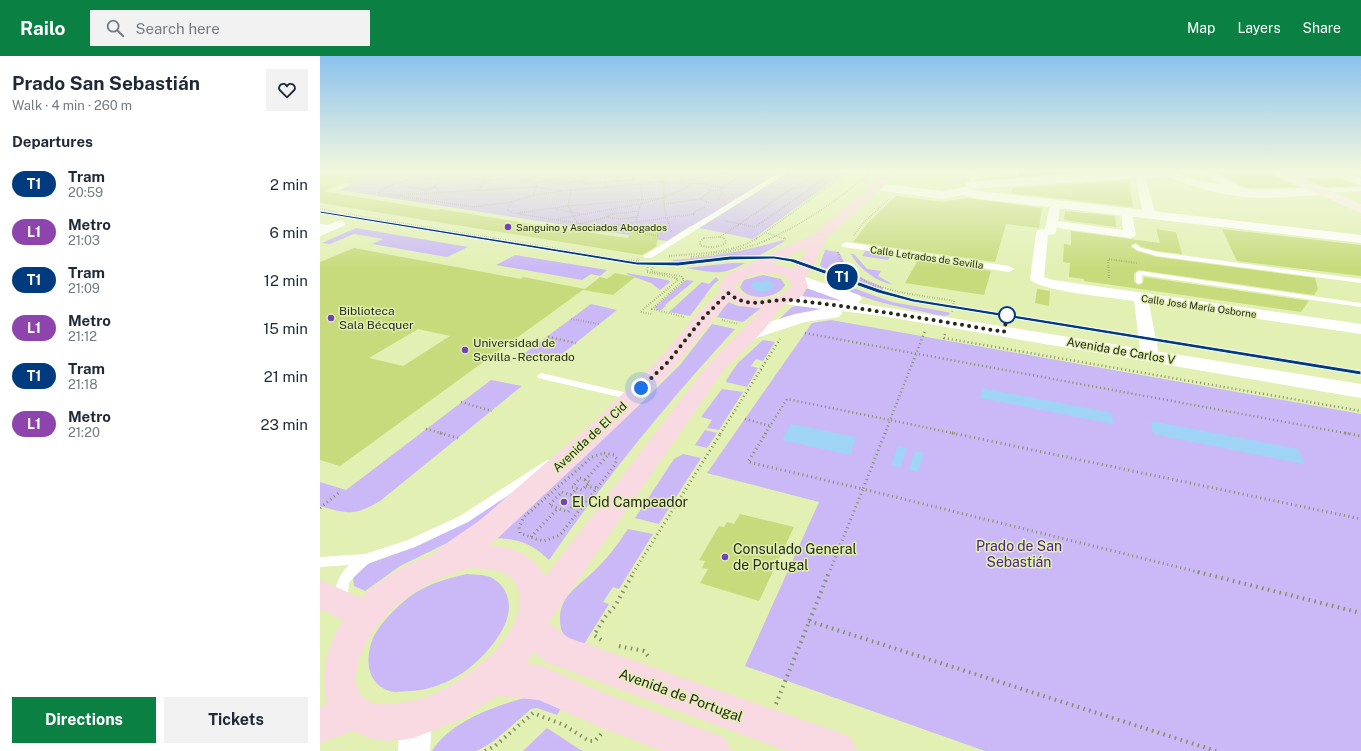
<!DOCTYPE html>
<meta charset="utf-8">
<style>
body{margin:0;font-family:"Public Sans",sans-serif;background:#f2f2f3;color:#1f2937;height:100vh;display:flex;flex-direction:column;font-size:15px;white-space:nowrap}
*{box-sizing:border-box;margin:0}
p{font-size:13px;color:#747a83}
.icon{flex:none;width:22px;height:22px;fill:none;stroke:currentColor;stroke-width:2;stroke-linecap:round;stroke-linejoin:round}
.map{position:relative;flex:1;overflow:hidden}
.sheet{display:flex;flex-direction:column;background:#fff;width:320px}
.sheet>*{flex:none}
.badge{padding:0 8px;border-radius:13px;font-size:14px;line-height:26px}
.you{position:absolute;width:20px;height:20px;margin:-10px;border:3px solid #fff;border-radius:50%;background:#1a73e8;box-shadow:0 0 0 6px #1a73e833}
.map>.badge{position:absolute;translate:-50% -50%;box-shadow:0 0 0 2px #fff}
h2{padding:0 12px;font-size:15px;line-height:36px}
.round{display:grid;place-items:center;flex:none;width:42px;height:42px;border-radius:0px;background:#f2f2f3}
.head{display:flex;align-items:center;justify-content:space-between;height:68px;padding:0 12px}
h1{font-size:19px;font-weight:700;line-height:30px}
.cta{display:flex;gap:8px;margin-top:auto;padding:8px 12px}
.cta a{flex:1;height:46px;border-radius:0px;background:#0b8043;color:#fff;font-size:16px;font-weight:700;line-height:46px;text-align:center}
.cta a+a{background:#f2f2f3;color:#1f2937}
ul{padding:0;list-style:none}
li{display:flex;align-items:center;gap:12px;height:48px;padding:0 12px}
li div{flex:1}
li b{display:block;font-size:15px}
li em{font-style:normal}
li .badge{min-width:44px;font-weight:700;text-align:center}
header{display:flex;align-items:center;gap:24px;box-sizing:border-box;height:56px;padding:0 20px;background:#0b8043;color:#fff}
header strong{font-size:19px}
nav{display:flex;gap:22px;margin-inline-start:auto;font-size:14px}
.search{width:280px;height:36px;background:#f2f2f3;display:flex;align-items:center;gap:10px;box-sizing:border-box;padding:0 14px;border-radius:0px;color:#747a83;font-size:15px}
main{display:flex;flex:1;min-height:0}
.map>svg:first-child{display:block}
.green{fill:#cbb8f6}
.water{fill:#a0d4f7}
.building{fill:#c7db7c;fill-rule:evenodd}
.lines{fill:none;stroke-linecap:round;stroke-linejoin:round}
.path-far4{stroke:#858f65;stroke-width:1.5;stroke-dasharray:0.5 1.5;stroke-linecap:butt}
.path-far3{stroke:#858f65;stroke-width:2;stroke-dasharray:0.5 2;stroke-linecap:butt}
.path-far2{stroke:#858f65;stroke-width:2.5;stroke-dasharray:1 3;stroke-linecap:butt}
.path-far1{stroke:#858f65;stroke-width:3;stroke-dasharray:1 3.5;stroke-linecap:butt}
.path{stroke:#858f65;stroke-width:4;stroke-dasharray:1.5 4.5;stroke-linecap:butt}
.service{fill:#fff;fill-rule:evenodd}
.pedestrian{fill:#fff;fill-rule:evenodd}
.minor{fill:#fff;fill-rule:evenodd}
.tertiary{fill:#fff;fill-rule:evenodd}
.secondary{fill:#fcecf1;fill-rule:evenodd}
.primary{fill:#f9d9e2;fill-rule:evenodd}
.tram{stroke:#3d4328;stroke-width:1}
.line{fill:#003b80;stroke:#fff}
.walk{stroke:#252a13;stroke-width:4;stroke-dasharray:0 7.2}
.poi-dot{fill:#7341b9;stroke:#e2f0b4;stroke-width:1.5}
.stop-dot{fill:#fff;stroke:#003b80;stroke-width:2}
.labels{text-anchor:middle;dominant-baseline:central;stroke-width:3;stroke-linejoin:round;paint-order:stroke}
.far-poi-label{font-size:10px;fill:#252a13;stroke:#e2f0b4;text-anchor:start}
.far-street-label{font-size:10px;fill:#252a13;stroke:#e2f0b4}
.poi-label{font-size:12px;fill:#252a13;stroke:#e2f0b4;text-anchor:start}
.street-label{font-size:12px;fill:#252a13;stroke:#e2f0b4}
.near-poi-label{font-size:14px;fill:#252a13;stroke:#e2f0b4;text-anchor:start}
.near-park-label{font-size:14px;fill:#4b2181;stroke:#e2f0b4}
.near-street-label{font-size:14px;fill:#252a13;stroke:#e2f0b4}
</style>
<header>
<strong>Railo</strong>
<div class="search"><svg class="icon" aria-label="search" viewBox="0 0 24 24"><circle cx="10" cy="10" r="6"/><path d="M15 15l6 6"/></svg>Search here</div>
<nav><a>Map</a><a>Layers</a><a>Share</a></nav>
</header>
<main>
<section class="sheet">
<div class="head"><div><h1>Prado San Sebastián</h1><p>Walk · 4 min · 260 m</p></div><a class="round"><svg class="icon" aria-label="heart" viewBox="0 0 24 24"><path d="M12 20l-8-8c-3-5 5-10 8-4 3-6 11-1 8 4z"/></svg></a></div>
<h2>Departures</h2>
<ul>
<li><span class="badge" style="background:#003b80;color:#fff">T1</span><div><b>Tram</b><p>20:59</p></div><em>2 min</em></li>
<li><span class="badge" style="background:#8e44ad;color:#fff">L1</span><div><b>Metro</b><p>21:03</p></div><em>6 min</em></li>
<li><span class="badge" style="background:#003b80;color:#fff">T1</span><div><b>Tram</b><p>21:09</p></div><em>12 min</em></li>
<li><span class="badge" style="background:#8e44ad;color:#fff">L1</span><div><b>Metro</b><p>21:12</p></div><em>15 min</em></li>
<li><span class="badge" style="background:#003b80;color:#fff">T1</span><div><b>Tram</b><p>21:18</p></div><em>21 min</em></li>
<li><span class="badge" style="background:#8e44ad;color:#fff">L1</span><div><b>Metro</b><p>21:20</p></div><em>23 min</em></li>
</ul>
<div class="cta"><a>Directions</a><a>Tickets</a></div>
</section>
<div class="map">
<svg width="1041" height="695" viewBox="0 0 1041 695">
<rect width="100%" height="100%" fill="#e2f0b4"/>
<path class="green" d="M59,116H525L433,183L370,170L347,185L19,134L33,128L8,125L34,117L51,119Z
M36,172L148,191L127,201L52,188L63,183L34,178L10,188L2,187Z
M463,184L465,185L440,199L408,201L351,206L354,204C391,201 427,195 463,184Z
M505,194L519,196C527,216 543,223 562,231L563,234L502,211L500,209Z
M546,194L572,198L568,204L542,200Z
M531,198H534L547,213L561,215L558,220L572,228C558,227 537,211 531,198Z
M195,199L287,214L280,220L271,218L262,224L176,209Z
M412,207H425C400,221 394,216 366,212Z
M306,217L348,224L350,226L340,234L331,227L309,219Z
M443,219L461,223L465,229C458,243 427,246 420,231L424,224Z
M396,221L399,224L393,229L370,260L349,256L382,226L389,228Z
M366,224L374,225L345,249L346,250L341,254H336L335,251Z
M511,224L572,246L627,256L630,257L629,259C622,261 613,258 605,256C572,250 538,242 509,225Z
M487,232L540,250L481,242Z
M408,246L418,250L441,252L423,266L397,261Z
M271,248L297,254L232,306L202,299Z
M476,250L510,253L454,268L472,251Z
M511,264L1041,358V695H665L425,610L499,446L387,417L492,267Z
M392,268L415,273C348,346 285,423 229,504C211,487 199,483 174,482L212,450L313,355L360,309Z
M443,284L455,286L443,305L436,303L431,310L438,312L427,331L406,326L407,323L418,307Z
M171,324L202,330L60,445C34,460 28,458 0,450V426L26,434Z
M402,333L423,336L399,374L387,372L392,364L381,361Z
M385,374L397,377L387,392L375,389Z
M363,398L381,402L339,468L315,462L354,403Z
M205,427L195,439L131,485L80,510L45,535L34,530L33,522L45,509L97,490L115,481L140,469Z
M308,473L333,478L299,533L293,531L283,546L289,548L261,593C255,589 249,584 244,579C241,575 240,569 240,564C239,541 258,530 273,516C287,503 298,488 308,473Z
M147,518C153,519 160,518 166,520C173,521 180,527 184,533C202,562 166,600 144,616C129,626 108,635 90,635C86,635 80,636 75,636C47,632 44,604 53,582C59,569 71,557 82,547C100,530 124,523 147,518Z
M211,640L242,651L237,659L217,652L211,653L174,685L157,695H112C131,664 178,649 211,640Z
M227,672L259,693L263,695H203Z"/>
<path class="water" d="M446,224L454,227L453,232C446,236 438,237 431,232L432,227Z
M662,332L792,357L793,368L660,342Z
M831,365L978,393L984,408L833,378Z
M471,368L536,381L530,399L462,384Z
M578,390L587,392L580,412L571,409Z
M595,395L604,397L598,416L589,414Z"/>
<path class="building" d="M0,116H51L52,118L3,135L116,154L120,153L230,171L308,182L312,170L341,168L336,191L322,199L0,147Z
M699,116H778L697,121Z
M897,116H950L952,119L978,131L928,132Z
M1016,122L1038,130L1006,131L987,123Z
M809,124L813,151L691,137L693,132Z
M576,140L623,146L647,142L722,152L719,172L686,168L675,206L533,186L547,168Z
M745,155L795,160L796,171L744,164Z
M836,173L856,176L862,198L837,195L822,191L816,187L811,189V191L817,195L837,201L995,222L998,233L994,239L819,214L814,217V226L818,229L823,227L824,221L989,245L981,256L764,225V223L749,221L750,207L743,206L744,188L751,189V175L840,187Z
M902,173L1041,189V220L917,205Z
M34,192L201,223L203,221L265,233L280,221L287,223L295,217L315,221L293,239L263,234L20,410L0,404V206ZM98,273L130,280L83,310L49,302Z
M598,204L671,215L664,239L585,227Z
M717,233L730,235L729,250L715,247Z
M420,458L474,471L439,545L380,527L388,513L382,512L385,505L379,504L399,470L404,471L407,466L414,468Z"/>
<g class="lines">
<path class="path-far4" d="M238,116L235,117L240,123
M256,116L259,121L294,116
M395,116L433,123
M331,117L332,121H335
M180,119H190L203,116
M264,120V128L285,126
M110,122L168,124L199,123L217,126L216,131L241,135L214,139L192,146L155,151L58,137C74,125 91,123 110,122Z
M163,122L180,119L183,116
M588,122L591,116
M157,123L159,120L168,116
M210,123L222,116
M256,124L255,126L237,128L238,126Z
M360,124L374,116
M82,125L83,130L106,134
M296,125L314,124L310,116
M217,126L259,121
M255,126L264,125
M339,126L352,127L409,116
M344,126V151L351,176
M360,127L385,128L393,131
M321,128L343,125L345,122V116
M395,130L403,132L396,135L388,134Z
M401,131L425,119L420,120
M285,132V126L295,125V122L331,116
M106,134L115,131
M251,134L248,150L343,142L376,127
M158,135L166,124
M241,135L321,128L322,143L316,166
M390,135L380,143L392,148
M119,136L115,131L121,121
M78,139L216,131L214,139
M398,144L402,136L401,135
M192,146L187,154L193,157L339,180
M344,148L380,143
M0,153L17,156
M236,153L261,158
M198,157L248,150L258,168L287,161L299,163L317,161
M26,158L179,183
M373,159L376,155L385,151
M287,161L291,158L319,155
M238,163L320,148L339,143
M405,165L435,171L514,116
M282,171L374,158
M446,177L466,183
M534,179L543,167L569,143
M400,181L405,183
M400,181L497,116
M383,183L384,182L400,181
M436,183L528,116
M449,183C487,166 519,143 551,116"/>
<path class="path-far3" d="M173,182L302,204L319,205
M384,182L380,186V189C389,192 397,192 406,187L404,182
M464,182L466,183
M518,196C526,235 603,239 634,245L632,256
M349,200C374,198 417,197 437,182
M371,201C398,198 426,194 451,182
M328,209L327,216L356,222L358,224L320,256L332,258
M334,209L331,214L333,216L361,220L364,224L332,253L365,261
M789,222L788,203L817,207
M251,263L279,268
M402,264L419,268"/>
<path class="path-far2" d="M485,277L1030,378
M625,278L624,282L1041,355
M228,281L256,287
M141,346L172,355
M425,363L451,370
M106,373L124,378
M400,378L460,283
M445,378L467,343L570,364L605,275
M565,378L570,364L637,378"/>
<path class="path-far1" d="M120,377L138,382
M446,377L428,406L543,433L509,517
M565,377L543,433L882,517
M632,377L1041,463
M1025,377L1041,380
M284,397L294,399L297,403L295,409L240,479L224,485L216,483L200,477L199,471L204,461L272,401Z
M260,422L270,426L262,434L252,431Z
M265,424L289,398
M266,430L276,432
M242,436L260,442L248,456L229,449Z
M251,439L257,432
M0,452L21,435
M211,481L238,452
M313,517L401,377"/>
<path class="path" d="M878,516L1041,557
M489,565L896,695
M281,584L274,579L285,561L295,550L314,516
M299,590L324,595L328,600L327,602
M456,648L509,516
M165,695L175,690L213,657L244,669L269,685H275L281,678"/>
<path class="service" d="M0,168L14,169L17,171L14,173L0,172Z
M815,188L821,192L837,196L1041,223V227L837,200L817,194L812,190Z
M819,215L1041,247V251L822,219V226L819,228L816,226V217Z
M221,317L312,338L316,341L312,344L218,322L217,320Z
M227,404L231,405L232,408L231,411L148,466L95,491L49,507L35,520L29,527L28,537L29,544L28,548L23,550L18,548C12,533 18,520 29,509L0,511V501L45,498L88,484L140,460Z"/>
<path class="pedestrian" d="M460,116H469L331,202H325L323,200Z
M1041,131V135L1001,137L997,135L1001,133Z
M526,186L689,210L694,213L689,216L523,191L521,189Z"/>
<path class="minor" d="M663,116H679L677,118L652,125L647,122L648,120Z
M820,116L825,119L835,157L833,159H825L823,157L815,119Z
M880,116H893L931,136L932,138L927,141L911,137V134Z
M967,116H1023L1041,123V129L1016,120L977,122Z
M735,145L740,148L738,165L803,174L801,156L803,154H811L816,178L814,181L810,182L737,172L735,178L728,179L724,221L733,224L1041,268V278L829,247L839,300L836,304L830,305L824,304L821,300L814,245C796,242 718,235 710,223L716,177L718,174L725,173L730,148Z
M20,164L24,166L26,168L24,170L0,180V172Z
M96,647L107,652L112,663L110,695H78L80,663L85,652Z"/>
<path class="tertiary" d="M805,116H854L874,123L922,133L940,134L1001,131L1005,132L1007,135L1005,138L1001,139C980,140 959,142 939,142C907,141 875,132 845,120L651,133L647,132L645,129L647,126L651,125Z
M558,127L623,135L644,131L659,135L1041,179V187L658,143L644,139L623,143L554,134L552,131L554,128Z
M479,219L539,239L542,243L538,247L1041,328V342L562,260L521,255L522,257L519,261L485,266L430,284L423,282L421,278L423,274L475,258L501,253L458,247L455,243L458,239L464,238L522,245L473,227L471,224L473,221Z"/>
<path class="secondary" d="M951,116H967L1041,148V157L953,118Z"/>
<path class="primary" d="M566,116H579L507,182L492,212L485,222L488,230L482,240L474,245L463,249L443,275L403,315L228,567L249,582L518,676L531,682L537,695H466L239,611L227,607L214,596L206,608L220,609L284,637L405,682L411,695H342L282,672L219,644L177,640L142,663L94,682L81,684L65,685L50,682L33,675L0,687V651L7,648C0,619 7,589 23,564L0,553V524L41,542C62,521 88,507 116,497L118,493L159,465L272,367L341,301L377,258L401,235L399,230L408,218L496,177ZM487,192L475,213L452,208ZM445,217C456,218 469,217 472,230C461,246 424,248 415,230L420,225L429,220ZM410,245L427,251L442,252L429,267L389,307L225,521C215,499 191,491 168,489L179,481C238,425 300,371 355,310C374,288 389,266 410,245ZM151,512C160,513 170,513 178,515C190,518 197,526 199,538C206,579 149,622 116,637C107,642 97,644 87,646C11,662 33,593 67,558C90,535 119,520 151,512Z"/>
<path class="tram" d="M0,156L317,207L358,208L410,202L454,201L472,204L560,235L593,244L1041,317"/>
</g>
<linearGradient id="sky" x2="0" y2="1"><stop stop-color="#8bc1ee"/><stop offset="0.54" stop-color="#f2f8dd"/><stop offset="1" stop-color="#f2f8dd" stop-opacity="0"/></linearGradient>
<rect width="1041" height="213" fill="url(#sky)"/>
<path class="line" d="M0,155L317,206H358L410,200H454L474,203L562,234L594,243L1041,315V319L593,246L558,237L471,206L454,203L410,204L358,210L317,209L0,157Z"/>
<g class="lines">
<path class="walk" d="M321,332L348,306L383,262L408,237C431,255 448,242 472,244C544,252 614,264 684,276L687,259"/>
</g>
<g class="poi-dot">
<circle cx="188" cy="171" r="4"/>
<circle cx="11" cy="262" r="4"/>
<circle cx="145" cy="294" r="4"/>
<circle cx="244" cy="446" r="4"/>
<circle cx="405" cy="501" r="4"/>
</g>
<circle class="stop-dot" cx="687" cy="259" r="8"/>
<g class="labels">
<g class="far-poi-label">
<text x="196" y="171">Sanguino y Asociados Abogados</text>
</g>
<g class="far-street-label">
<text transform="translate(607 201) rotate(8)">Calle Letrados de Sevilla</text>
<text transform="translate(879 250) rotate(8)">Calle José María Osborne</text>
</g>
<g class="poi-label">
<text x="19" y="255">Biblioteca<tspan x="19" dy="14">Sala Bécquer</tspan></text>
<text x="153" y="287">Universidad de<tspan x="153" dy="14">Sevilla - Rectorado</tspan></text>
</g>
<g class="street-label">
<text transform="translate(801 295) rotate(10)">Avenida de Carlos V</text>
<text transform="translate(270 381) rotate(-43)">Avenida de El Cid</text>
</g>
<g class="near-poi-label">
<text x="252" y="446">El Cid Campeador</text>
<text x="413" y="493">Consulado General<tspan x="413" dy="16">de Portugal</tspan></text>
</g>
<g class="near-park-label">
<text x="699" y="490">Prado de San<tspan x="699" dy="16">Sebastián</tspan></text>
</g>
<g class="near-street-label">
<text transform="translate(361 639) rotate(20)">Avenida de Portugal</text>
</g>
</g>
</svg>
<div class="you" style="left:321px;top:332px"></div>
<b class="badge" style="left:522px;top:221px;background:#003b80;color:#fff">T1</b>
</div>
</main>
